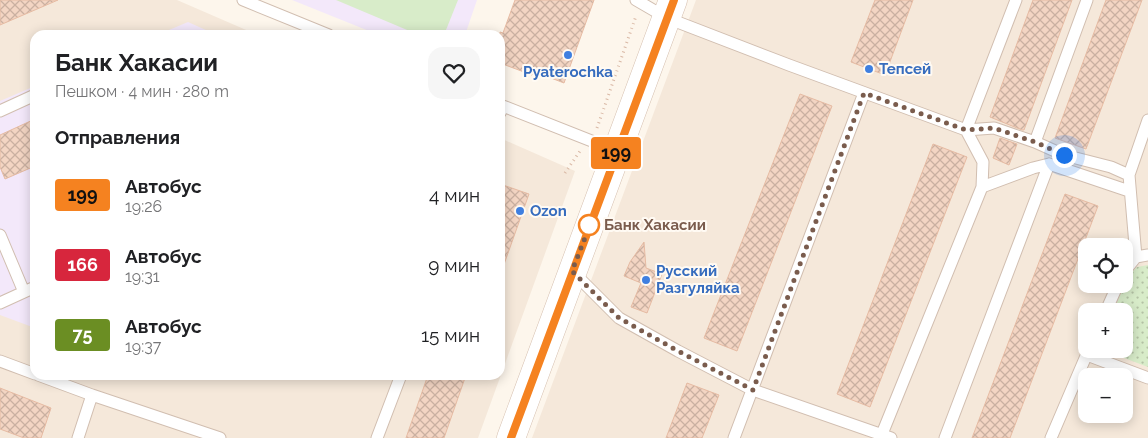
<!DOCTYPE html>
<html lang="ru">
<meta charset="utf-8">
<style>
body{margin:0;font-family:Raleway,sans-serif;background:#f6f6f6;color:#202124;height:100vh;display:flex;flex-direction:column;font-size:19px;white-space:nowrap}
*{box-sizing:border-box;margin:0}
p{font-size:16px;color:#757577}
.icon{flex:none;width:28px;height:28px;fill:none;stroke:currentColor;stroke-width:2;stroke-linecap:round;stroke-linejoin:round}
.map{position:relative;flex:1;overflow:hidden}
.details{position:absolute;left:30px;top:30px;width:475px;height:350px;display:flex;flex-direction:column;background:#fff;border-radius:15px;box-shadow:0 2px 12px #0003}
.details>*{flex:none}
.badge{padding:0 10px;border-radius:4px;font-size:18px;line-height:32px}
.buttons{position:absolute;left:1078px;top:238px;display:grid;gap:10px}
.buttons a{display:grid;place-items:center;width:55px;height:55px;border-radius:10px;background:#fff;box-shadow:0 2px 12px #0003;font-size:25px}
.you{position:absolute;width:25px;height:25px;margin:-12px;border:4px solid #fff;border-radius:50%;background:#1a73e8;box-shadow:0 0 0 8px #1a73e833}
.map>.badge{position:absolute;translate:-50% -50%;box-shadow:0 0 0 2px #fff}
h2{padding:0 25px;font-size:19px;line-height:45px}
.round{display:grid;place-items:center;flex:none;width:52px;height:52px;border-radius:15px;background:#f6f6f6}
.overview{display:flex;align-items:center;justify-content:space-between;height:85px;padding:0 25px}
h1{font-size:24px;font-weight:700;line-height:38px}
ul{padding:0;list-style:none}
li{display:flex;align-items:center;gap:15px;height:70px;padding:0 25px}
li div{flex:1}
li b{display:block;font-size:19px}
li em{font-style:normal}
li .badge{min-width:55px;font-weight:700;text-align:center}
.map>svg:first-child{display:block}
.residential{fill:#f5e8da;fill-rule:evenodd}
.education{fill:#f3e8fa}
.park{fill:url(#park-dots)}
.pitch{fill:#d8ecc9}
.building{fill:url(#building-cross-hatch);stroke:#e6bba3}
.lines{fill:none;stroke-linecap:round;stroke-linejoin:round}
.lane-casing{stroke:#d1beb0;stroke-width:13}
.secondary-casing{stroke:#d6c0b0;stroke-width:29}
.path{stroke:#d9b8a5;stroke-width:3;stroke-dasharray:1 4;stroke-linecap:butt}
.lane{stroke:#fff;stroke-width:11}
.secondary{stroke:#fff;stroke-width:28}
.line-casing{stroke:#fff;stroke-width:11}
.line{stroke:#f58220;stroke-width:8}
.walk{stroke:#7a5c4d;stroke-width:5;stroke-dasharray:0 9}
.shop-dot{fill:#3f7fe0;stroke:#fffaf3;stroke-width:2}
.stop-dot{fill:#fff;stroke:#f58220;stroke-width:2.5}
.labels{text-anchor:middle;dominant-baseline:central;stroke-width:4;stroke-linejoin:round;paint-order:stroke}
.shop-label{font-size:15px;font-weight:bold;fill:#366cbe;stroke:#fffaf3;text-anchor:start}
.stop-label{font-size:15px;font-weight:bold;fill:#7a5c4d;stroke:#fffaf3;text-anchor:start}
</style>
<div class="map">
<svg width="1148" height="438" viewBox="0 0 1148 438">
<defs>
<pattern id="park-dots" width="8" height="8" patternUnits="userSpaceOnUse" patternTransform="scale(1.25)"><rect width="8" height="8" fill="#d8ecc9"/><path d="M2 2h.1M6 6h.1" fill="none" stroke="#b4c2a5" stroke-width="1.8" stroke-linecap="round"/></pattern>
<pattern id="building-cross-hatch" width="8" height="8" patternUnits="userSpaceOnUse" patternTransform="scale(1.25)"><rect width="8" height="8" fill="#f3d5c3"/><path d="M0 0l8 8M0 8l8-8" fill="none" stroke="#cab0a1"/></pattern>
</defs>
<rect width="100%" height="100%" fill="#fdf6ec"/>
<path class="residential" d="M0,0H177L258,35H35V375H500V138L575,171L478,438H0Z
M696,0H1148V438H532ZM1086,246H1124V284H1086ZM1086,311H1124V349H1086ZM1086,376H1124V414H1086Z"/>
<path class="education" d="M292,0H477L465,35H379Z
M188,22L217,35H157Z
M35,86V328L0,315V101Z"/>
<path class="park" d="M1148,265V367L1100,349H1124V311H1113L1129,275L1137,267Z"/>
<path class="pitch" d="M336,0H458L444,35H419Z"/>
<path class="building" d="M0,0H58L0,25Z
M515,0H594L564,83L533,71L532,75L500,63V32L503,33Z
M875,0H913L885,75L851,62Z
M1033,0H1072L1024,130H1022L990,117Z
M1106,0H1142L1086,149L1055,138Z
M800,94L832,106L737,351L704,338Z
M35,119V166L5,179L0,167V135Z
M1000,138L1017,144L1009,165L993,158Z
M933,144L967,157L870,407L837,394Z
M500,184L529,194L502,270L500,269Z
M1065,194L1098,206L1010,438H972Z
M644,242L646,268L662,274L647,313L631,307L641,283L624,276L630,262Z
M428,375H466L444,438H406Z
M687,383L719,395L702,438H666Z
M0,388L51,408L41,438H24L0,429Z"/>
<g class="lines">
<defs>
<path id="lane" d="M243,0L329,35
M636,0L667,18L789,65L966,130L994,128L1035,142L1064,155L1111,167L1129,175
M0,111L35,95
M500,113L503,106L617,151
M1035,142L1087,0
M982,187L1033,168L1049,164L1129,191
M0,235L24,292
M1136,257L1129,175L1148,120
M573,272L619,318L678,351L753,390L891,438
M1124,272L1136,257L1148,255
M0,303L35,287
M1106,311L1118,284
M1087,355L1148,378
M0,361L35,374
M38,375L92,395
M882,434L982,187L983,162L966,130L1016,0
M78,438L92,395L220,438
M377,438L401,375
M734,438L864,93
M945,438L1049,164
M1051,438L1089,349"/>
<path id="secondary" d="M511,438L673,0"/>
</defs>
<use href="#lane" class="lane-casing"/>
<use href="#secondary" class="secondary-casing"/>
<path class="path" d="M597,128L636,16
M565,173L580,151"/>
<use href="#lane" class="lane"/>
<use href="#secondary" class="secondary"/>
</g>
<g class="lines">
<defs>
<path id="line" d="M511,438L674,0"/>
</defs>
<use href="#line" class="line-casing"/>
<use href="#line" class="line"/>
<path class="walk" d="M589,225L592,220L572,271L619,318L678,351L753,390L864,93L966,130L994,128L1035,142L1064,155"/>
</g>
<g class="shop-dot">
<circle cx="568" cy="55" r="5"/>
<circle cx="869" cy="69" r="5"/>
<circle cx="520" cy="211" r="5"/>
<circle cx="646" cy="280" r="5"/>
</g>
<circle class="stop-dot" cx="589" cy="225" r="10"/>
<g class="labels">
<g class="shop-label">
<text x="879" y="69">Тепсей</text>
<text x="568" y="72" text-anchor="middle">Pyaterochka</text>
<text x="530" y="211">Ozon</text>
<text x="656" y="271">Русский<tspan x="656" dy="17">Разгуляйка</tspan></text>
</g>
<g class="stop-label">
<text x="604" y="225">Банк Хакасии</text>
</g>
</g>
</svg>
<div class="buttons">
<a><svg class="icon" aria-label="locate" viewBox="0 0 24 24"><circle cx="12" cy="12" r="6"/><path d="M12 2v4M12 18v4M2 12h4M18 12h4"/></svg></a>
<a>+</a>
<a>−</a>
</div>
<div class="you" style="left:1064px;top:155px"></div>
<b class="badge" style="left:616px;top:153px;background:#f58220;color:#111">199</b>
<section class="details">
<div class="overview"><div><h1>Банк Хакасии</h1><p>Пешком · 4 мин · 280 m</p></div><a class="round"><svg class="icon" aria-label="heart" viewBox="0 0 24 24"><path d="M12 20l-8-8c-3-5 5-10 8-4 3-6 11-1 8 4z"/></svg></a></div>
<h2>Отправления</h2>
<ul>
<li><span class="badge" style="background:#f58220;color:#111">199</span><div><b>Автобус</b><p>19:26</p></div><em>4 мин</em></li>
<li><span class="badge" style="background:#d7263d;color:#fff">166</span><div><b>Автобус</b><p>19:31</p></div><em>9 мин</em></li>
<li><span class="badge" style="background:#6b8e23;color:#fff">75</span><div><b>Автобус</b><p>19:37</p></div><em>15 мин</em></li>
</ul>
</section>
</div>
